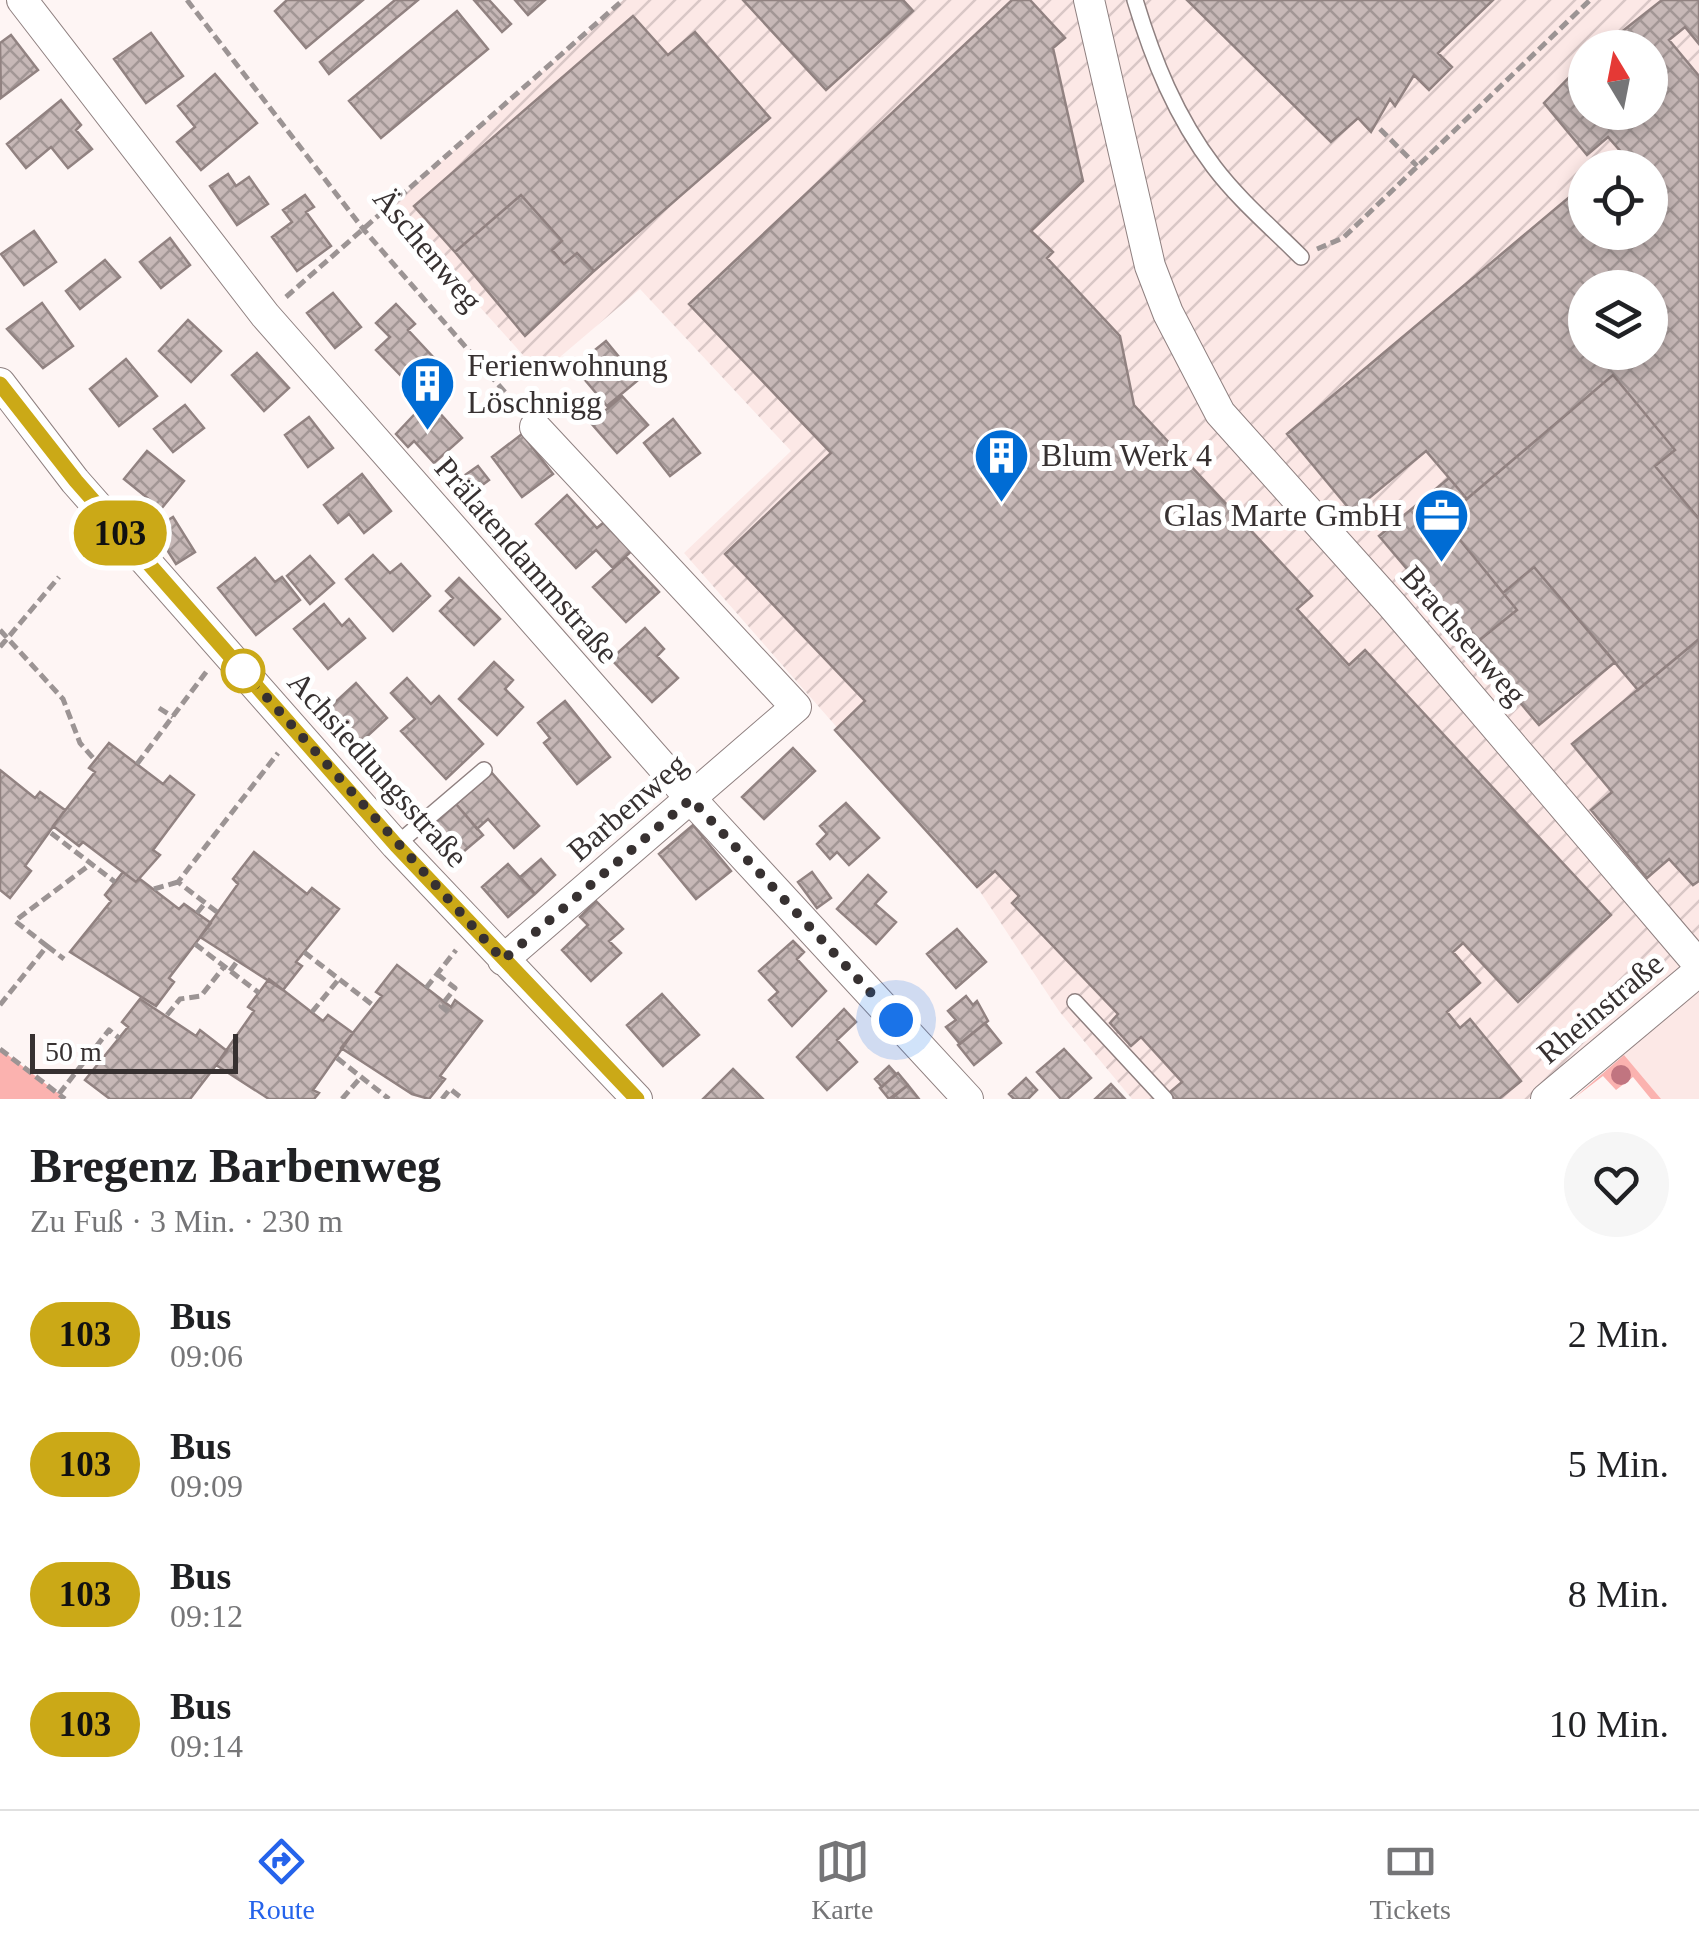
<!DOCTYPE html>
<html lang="de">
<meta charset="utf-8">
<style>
body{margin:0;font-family:"Times New Roman",serif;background:#f6f6f6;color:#202124;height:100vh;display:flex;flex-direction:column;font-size:38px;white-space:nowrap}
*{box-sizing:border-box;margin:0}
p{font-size:32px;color:#757577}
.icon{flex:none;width:55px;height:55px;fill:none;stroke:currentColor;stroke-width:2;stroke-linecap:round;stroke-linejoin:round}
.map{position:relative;height:1099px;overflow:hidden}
.side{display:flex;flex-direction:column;background:#fff;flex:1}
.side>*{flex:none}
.badge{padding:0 20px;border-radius:32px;font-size:35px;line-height:65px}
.needle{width:65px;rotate:350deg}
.buttons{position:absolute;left:1568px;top:30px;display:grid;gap:20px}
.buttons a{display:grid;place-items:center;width:100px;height:100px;border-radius:50%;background:#fff;box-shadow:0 5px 15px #0003;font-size:50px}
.scale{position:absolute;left:30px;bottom:25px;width:208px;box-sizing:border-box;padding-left:10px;border:5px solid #373131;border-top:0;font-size:28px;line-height:35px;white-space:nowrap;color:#373131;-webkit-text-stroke:8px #fff;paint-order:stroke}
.you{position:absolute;width:50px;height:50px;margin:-25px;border:8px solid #fff;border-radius:50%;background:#1a73e8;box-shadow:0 0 0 15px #1a73e833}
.map>.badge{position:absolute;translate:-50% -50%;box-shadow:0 0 0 5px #fff}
.round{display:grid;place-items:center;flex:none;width:105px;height:105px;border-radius:52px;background:#f6f6f6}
.head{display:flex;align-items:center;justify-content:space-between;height:170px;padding:0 30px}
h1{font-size:48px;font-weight:700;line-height:75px}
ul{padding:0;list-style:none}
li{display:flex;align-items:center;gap:30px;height:130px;padding:0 30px}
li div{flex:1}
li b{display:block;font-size:38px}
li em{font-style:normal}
li .badge{min-width:110px;font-weight:700;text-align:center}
.menu{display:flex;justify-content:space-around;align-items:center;height:140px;border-top:2px solid #e0e0e0;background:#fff;font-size:28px;color:#757577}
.menu a{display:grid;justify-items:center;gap:5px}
.menu .active{color:#2563eb}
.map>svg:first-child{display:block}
.built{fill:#fce8e6}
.industrial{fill:url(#industrial-furrows);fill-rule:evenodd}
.green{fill:#fbb2af}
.building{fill:url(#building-cross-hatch);stroke:#918281;stroke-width:2.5;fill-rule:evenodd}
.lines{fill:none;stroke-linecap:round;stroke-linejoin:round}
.lane-casing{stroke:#8f8080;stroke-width:18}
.street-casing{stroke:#8f8080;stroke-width:32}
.path{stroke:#9c9494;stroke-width:5;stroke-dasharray:10 5;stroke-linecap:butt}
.lane{stroke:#fff;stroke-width:15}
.street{stroke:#fff;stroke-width:30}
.tree{fill:#c17580}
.line-casing{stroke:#fff;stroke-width:22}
.line{stroke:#cba917;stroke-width:15}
.walk{stroke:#373131;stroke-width:10;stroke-dasharray:0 18}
.stop-dot{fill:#fff;stroke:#cba917;stroke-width:5}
.labels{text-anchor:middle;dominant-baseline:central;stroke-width:10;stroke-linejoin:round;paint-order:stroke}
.street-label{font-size:32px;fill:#373131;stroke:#fff}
.poi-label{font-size:32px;fill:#373131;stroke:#fff;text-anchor:start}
</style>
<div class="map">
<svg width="1699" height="1099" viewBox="0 0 1699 1099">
<defs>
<pattern id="industrial-furrows" width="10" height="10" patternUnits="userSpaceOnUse" patternTransform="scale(2.5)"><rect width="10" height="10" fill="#fce8e6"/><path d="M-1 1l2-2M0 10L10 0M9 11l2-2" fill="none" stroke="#d9c7c6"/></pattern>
<pattern id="building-cross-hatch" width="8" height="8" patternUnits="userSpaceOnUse" patternTransform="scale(2.5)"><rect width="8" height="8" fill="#c7b8b7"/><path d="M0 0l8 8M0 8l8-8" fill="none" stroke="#a29695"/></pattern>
</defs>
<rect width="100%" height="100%" fill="#fef5f4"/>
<path class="built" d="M1699,971V1099H1657L1611,1044Z"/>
<path class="industrial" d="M623,0H1699V971L1546,1099H1132L1059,1011L977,887L684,553L791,451L640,289L540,374L390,207ZM1585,48H1650V112H1585ZM1585,168H1650V232H1585ZM1585,288H1650V352H1585Z"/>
<path class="green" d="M0,1049L59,1094L65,1099H0Z
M1624,1055L1661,1099H1651L1633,1077L1616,1090L1603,1076L1573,1099Z"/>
<path class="building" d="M287,0H363L306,48L275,11Z
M395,0H418L329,74L320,62Z
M474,0H489L511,24L502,32Z
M515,0H545L528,15Z
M743,0H903L913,11L826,90Z
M1012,0H1030L1065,38L1053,48L1083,181L1031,231L1053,252L1047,258L1120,336L1134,405L1312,596L1297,609L1349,665L1365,650L1611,915L1518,1002L1463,943L1453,952L1480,983L1447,1012L1460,1028L1470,1019L1521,1081L1499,1099H1174L1169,1093L1182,1082L1141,1037L1131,1046L1110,1023L1118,1014L1012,903L1019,896L995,871L977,887L835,730L865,701L725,554L831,453L689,304Z
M1187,0H1493L1438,53L1452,67L1429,90L1414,75L1395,106L1390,99L1371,132L1358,118L1331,142Z
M1662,0H1699V44L1685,27L1669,40L1699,76V519L1655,466L1675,450L1613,375L1467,499L1426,451L1352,512L1287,434L1585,184V232H1650V168H1605L1622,153L1608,137L1587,155L1544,103L1585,61V112H1650V48H1601ZM1585,288H1650V352H1585Z
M457,11L488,49L381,138L349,101Z
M633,16L668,55L695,32L770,118L594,271L577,253L564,264L552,250L562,241L521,195L455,252L414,206Z
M151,33L183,76L146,103L114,59Z
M11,35L38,70L1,98L0,43Z
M215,74L257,123L201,170L177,142L195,127L178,106Z
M61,100L81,125L76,130L92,149L68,168L51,147L26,168L7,144Z
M228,174L236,186L249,177L268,204L237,225L210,186Z
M305,195L314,207L306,212L331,246L297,271L272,237L292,222L283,210Z
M521,195L562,241L552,250L564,264L577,253L594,271L525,336L455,252Z
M34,231L56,262L24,285L1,254Z
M170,238L190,265L161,288L140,262Z
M105,260L120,277L80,309L66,291Z
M333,293L361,327L335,348L307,313Z
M42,303L73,346L43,368L7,329Z
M396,304L415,324L408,330L434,358L408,383L376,350L390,337L376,323Z
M188,320L221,351L191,382L159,351Z
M606,341L638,380L607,406L574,367Z
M257,353L289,388L264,411L232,375Z
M126,359L157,396L119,426L90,389Z
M1613,375L1675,450L1655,466L1699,519V639L1638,690L1534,567L1503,593L1443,519Z
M622,396L648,425L617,453L591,423Z
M428,400L462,438L434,463L414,441L408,447L396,434Z
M185,405L204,428L173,452L154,429Z
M309,417L333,448L308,467L285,435Z
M673,419L700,453L670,476L644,443Z
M522,434L553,474L522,497L492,457Z
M147,451L184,481L161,509L124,479Z
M478,466L489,480L469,495L458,480Z
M362,474L391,511L364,533L349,514L338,523L324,505Z
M1449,478L1467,499L1443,519L1517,610L1472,646L1379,536Z
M567,495L597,528L609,518L636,547L613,568L596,550L576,568L536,524Z
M173,517L195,552L176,564L154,529Z
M373,555L390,573L401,564L430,596L393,631L346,579Z
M310,556L334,583L310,604L287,576Z
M626,557L659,592L626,622L593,587Z
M255,558L275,582L282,577L300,600L256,635L218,588Z
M1534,567L1615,662L1539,725L1472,646L1517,610L1503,593Z
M459,578L500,619L474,645L440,611L453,598L446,591Z
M324,604L342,626L349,619L365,638L328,669L294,629Z
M645,628L664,649L657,656L678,678L652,702L611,659Z
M1699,639V881L1693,885L1669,859L1647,878L1591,810L1612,792L1572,744Z
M494,662L513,680L505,689L523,707L497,735L459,699Z
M407,678L431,704L439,696L483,744L446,779L401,731L415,719L391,693Z
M356,683L387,718L361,742L330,707Z
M565,701L610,757L577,784L544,743L550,738L538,723Z
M109,743L163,784L170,776L194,795L153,850L160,855L136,882L83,842L79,846L53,826L95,772L89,768Z
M793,748L815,771L764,819L742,797Z
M0,770L35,798L40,792L65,810L25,866L31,871L10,898L0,890Z
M492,773L539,826L514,848L488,819L477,829L456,804Z
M846,803L879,838L849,865L837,852L830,859L817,844L827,834L820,826Z
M456,804L483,835L456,858L429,828Z
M693,825L731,871L696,899L659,854Z
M254,852L307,894L312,888L339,909L296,962L302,966L283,990L200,937L238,884L233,879Z
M541,859L555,875L535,894L520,877Z
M508,864L535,894L508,917L482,887Z
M123,872L136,882L140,879L179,909L184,904L211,923L169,978L174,982L156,1006L70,952L111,901L105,895Z
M812,872L831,898L817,908L798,882Z
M868,875L886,892L875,904L896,922L876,944L837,909Z
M596,901L623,929L609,941L621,953L591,981L562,950L588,925L580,917Z
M957,929L986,962L956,988L927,954Z
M793,941L804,952L797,959L826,991L792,1026L769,1000L778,992L759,971Z
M397,965L451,1007L455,1000L482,1021L440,1076L445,1079L429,1099L412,1094L341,1048L382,996L376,992Z
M269,979L323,1021L328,1015L353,1033L313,1090L319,1093L314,1099H269L216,1065L254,1011L248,1007Z
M662,994L699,1035L663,1066L627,1025Z
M966,996L973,1005L977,1001L988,1021L960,1044L946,1027L956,1020L948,1011Z
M140,999L196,1036L200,1030L227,1051L190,1099H110L85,1080L128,1027L122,1022Z
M844,1009L856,1022L837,1040L857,1062L827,1090L797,1057Z
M985,1023L1001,1043L974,1065L958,1045Z
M1064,1049L1091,1078L1067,1099H1061L1037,1072Z
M889,1066L896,1074L882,1087L875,1079Z
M733,1069L763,1099H703Z
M898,1073L908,1085L889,1099L880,1088Z
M1026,1078L1037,1090L1028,1099H1014L1009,1094Z
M1111,1084L1125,1099H1095Z
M908,1085L919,1099H891Z"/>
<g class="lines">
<defs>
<path id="lane" d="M1135,0C1153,60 1176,117 1214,167C1239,200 1272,228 1301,257
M396,845L484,770
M1075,1002L1165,1099"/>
<path id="street" d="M22,0L265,315L691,799L968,1099
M1089,0L1150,266L1168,313L1220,413L1392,605L1699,965
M0,383L75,481L396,845L637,1099
M503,960L796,707L535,427
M1546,1099L1699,971"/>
</defs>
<use href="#lane" class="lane-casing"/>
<use href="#street" class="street-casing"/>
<path class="path" d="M187,0L364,230L517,406
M1380,129L1417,166
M1317,249L1343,238L1590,0
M286,297L623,0
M0,630L63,699L80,743L95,760
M0,647L59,577
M159,708L173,717
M137,764L207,671
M51,833L115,882
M154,889L178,882
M217,912L178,882L278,753
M197,913L205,903
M195,944L259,993
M47,946L64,959
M304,952L374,1006
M230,971L239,959
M437,974L455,988L441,1006L448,1012
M426,988L456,950
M0,1005L47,946L15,921L91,864
M312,1012L339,979
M167,1015L180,999L201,996L223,968
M0,1049L65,1099
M337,1058L389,1099
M59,1094L109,1030L119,1038
M342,1099L361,1077
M442,1099L450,1089L463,1099"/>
<use href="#lane" class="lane"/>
<use href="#street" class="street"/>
</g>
<circle class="tree" cx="1621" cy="1075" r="10"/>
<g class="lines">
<defs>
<path id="line" d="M0,384L76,481L396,845L637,1099"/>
</defs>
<use href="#line" class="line-casing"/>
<use href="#line" class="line"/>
<path class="walk" d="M243,671L503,960L691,799L896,1020"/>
</g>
<defs>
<symbol id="building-pin" viewBox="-11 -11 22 30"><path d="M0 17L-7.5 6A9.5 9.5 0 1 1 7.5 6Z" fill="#006cd4" stroke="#fff"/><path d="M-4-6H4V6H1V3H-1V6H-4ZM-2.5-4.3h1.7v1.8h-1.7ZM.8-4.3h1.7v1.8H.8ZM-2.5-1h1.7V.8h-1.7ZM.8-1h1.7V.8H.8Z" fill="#fff"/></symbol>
<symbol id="office-pin" viewBox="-11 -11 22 30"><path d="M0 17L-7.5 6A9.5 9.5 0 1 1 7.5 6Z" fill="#006cd4" stroke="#fff"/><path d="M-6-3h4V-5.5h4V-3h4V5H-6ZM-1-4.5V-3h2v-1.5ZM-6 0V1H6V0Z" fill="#fff"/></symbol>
</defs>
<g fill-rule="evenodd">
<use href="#building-pin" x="396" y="352" width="63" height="86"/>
<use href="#building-pin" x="970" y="424" width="63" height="86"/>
<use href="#office-pin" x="1410" y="484" width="63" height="86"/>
</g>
<circle class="stop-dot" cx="243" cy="671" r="20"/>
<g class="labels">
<g class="street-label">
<text transform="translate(428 249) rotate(50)">Äschenweg</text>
<text transform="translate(527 560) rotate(49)">Prälatendammstraße</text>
<text transform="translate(1464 635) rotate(49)">Brachsenweg</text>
<text transform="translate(378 769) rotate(48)">Achsiedlungsstraße</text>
<text transform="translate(627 807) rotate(-41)">Barbenweg</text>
<text transform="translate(1600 1008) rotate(-40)">Rheinstraße</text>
</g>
<g class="poi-label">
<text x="467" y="365">Ferienwohnung<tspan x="467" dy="37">Löschnigg</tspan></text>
<text x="1041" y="455">Blum Werk 4</text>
<text x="1402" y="515" text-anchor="end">Glas Marte GmbH</text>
</g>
</g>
</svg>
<div class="buttons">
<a><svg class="needle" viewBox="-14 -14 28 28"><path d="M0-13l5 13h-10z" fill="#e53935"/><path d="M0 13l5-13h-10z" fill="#757577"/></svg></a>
<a><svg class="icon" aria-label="locate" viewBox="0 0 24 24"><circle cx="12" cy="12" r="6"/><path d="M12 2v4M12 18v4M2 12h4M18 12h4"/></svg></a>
<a><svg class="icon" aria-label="layers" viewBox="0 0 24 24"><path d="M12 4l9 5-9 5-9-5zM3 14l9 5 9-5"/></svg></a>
</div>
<div class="scale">50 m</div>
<div class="you" style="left:896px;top:1020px"></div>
<b class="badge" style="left:120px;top:533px;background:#cba917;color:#111">103</b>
</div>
<section class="side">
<div class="head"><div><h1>Bregenz Barbenweg</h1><p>Zu Fuß · 3 Min. · 230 m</p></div><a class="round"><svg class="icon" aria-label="heart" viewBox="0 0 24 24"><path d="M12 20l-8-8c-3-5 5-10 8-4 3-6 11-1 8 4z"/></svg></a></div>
<ul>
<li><span class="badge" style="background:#cba917;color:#111">103</span><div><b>Bus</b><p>09:06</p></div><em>2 Min.</em></li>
<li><span class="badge" style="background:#cba917;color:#111">103</span><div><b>Bus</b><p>09:09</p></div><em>5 Min.</em></li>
<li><span class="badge" style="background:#cba917;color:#111">103</span><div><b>Bus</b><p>09:12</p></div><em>8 Min.</em></li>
<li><span class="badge" style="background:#cba917;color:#111">103</span><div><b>Bus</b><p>09:14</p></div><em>10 Min.</em></li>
</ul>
</section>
<nav class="menu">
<a class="active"><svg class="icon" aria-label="directions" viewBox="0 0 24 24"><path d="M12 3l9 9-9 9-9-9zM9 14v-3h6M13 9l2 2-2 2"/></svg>Route</a>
<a><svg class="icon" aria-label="map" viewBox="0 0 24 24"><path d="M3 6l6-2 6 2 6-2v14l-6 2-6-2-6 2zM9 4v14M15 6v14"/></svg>Karte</a>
<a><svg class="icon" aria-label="tickets" viewBox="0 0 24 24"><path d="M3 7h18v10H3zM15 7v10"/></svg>Tickets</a>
</nav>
